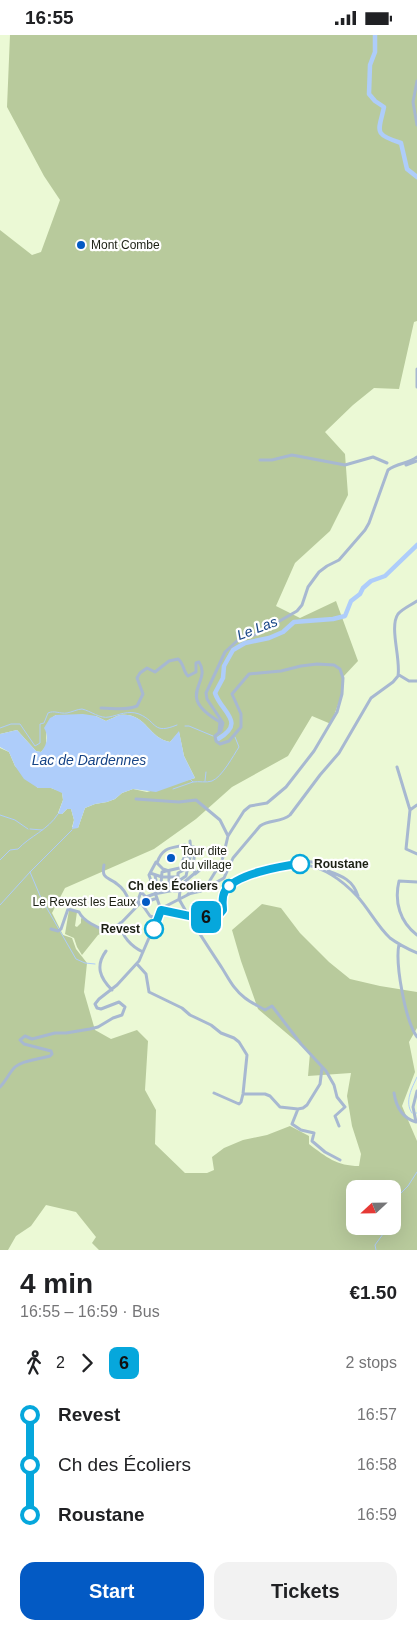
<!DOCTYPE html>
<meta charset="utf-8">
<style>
body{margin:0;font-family:Arial,sans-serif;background:#f2f2f2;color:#202124;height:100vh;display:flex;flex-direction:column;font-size:19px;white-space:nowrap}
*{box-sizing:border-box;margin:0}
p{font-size:16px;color:#757577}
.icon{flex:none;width:28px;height:28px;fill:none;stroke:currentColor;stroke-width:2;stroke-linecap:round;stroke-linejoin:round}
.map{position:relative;height:1215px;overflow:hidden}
.drawer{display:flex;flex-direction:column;background:#fff;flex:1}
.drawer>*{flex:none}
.badge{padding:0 10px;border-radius:8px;font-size:18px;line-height:32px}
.needle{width:32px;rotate:248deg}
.tools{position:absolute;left:346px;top:1145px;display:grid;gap:10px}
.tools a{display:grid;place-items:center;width:55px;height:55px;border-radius:10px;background:#fff;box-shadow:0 5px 20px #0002;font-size:25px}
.map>.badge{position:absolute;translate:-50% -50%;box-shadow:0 0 0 2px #fff}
.legs{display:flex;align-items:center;gap:8px;height:55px;padding:0 20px;font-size:16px}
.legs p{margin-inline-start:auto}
.overview{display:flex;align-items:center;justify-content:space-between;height:85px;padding:0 20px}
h1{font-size:28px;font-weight:700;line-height:38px}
.primary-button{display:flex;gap:10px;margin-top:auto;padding:10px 20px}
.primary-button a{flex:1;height:58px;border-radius:15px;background:#035ac4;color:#fff;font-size:20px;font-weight:700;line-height:58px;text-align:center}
.primary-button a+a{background:#f2f2f2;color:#202124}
ul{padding:0 20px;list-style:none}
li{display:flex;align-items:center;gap:18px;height:50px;font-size:19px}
li i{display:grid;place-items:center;width:8px;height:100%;margin:0 6px;background:currentColor}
li i::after{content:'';width:12px;height:12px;margin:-6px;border:4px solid;border-radius:50%;background:#fff}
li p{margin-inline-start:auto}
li:first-child i{background:linear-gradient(#0000 50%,currentColor 0)}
li:last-child i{background:linear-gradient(currentColor 50%,#0000 0)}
.status{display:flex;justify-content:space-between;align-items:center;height:35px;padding:0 25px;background:#fff;direction:ltr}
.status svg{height:14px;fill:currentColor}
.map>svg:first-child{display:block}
.green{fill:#b8ca9c;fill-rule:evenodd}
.water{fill:#aecdfa}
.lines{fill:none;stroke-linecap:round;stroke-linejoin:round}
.stream{stroke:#aecdfa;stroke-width:1}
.river{stroke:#aecdfa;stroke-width:4.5}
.minor{stroke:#a7b8d1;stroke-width:3}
.line-1-casing{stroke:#fff;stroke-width:11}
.line-1{stroke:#06a7dc;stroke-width:8}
.poi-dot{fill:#035ac4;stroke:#fff;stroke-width:2}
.stop-1-dot{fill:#fff;stroke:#06a7dc;stroke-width:2.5}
.labels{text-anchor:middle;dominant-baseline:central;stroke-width:4.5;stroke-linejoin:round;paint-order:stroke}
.poi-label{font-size:12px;fill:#1c2014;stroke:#fff;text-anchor:start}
.stop-label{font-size:12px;font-weight:bold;fill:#1c2014;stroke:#fff;text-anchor:end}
.water-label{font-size:14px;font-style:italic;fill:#164486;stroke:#fff}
</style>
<div class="status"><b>16:55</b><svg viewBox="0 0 49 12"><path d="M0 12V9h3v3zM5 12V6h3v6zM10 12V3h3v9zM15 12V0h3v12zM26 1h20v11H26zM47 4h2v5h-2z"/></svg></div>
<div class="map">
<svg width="417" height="1215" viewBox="0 0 417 1215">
<rect width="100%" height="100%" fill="#ebf9d5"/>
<path class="green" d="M10,0H417V286L414,287L399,354L374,353L353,370L325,397L345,419L348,460L330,496L295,528L276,571L300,583L336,566L358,626L343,642L341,661L331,689L312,681L288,721L232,752L196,784L154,814L65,853L52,878L63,900L72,903L76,914L87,928L84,957L95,995L111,1004L137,995L148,1006L145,1055L156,1075L155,1109L185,1138H207L214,1135L212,1122L224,1113L243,1105L267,1100L290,1091L309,1101V1109C326,1122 337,1131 359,1131L361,1119L352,1091L347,1061L351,1038L308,1041L310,1018L258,974L241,926L232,895L262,869L281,873L300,898L329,927L350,944L380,951L417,957V993L409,1007L415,1037L402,1071L417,1106V1215H99L92,1208L96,1202L76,1177L46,1170L31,1191L16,1201L8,1215H0V713L9,717L15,731L38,753H51L62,757L63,765L58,778L62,779L67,774H71L74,785L72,792L78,793L85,773L95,769L107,767L115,764L122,758L133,754L147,757L195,743L184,721L179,697L170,707C148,703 146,677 120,680C116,681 111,684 106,686L96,681L56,680C44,687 47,699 46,711L41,717L36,716L17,695L0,699V195L32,220L41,217L60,165L44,141L7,72ZM355,1154H392V1191H355Z
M69,875L77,877L75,891L77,892L81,888V883L106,896L98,900L82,920L77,912L74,903L65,899Z"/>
<path class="water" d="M83,679L96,681L106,686C111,684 116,681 120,680C146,677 148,703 170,707L179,696L184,721L195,743L156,757L133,754L122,758L115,764L107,767L95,769L85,773L78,793L72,794L74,785L71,774H67L62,779H58L63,765L62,758L51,753H38L24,744L15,731L9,717L0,712V699L17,695L36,716L41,717C47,710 49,701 44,693L50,683L56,680Z"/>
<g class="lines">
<path class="stream" d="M185,691H189L213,701
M0,693L11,689H20L35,711L40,708V689L44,688L48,678C54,675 60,679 67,678C72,677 78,674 82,674C91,676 100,684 109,682C119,680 128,675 139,679C158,687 152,700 177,690
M190,744L193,747C199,746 206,748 212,746C222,742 233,721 239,712L235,702
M205,746L206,737
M173,754L193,747
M0,780L15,785L28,794
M30,794L42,795
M0,825L10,815L18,814C30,801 48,795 58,779
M30,837L41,863L76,924L85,928L95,929
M0,870L30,837L72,795
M412,1078C404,1067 412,1053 417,1042
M416,1078H417
M392,1167L408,1151L417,1137
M376,1215L375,1210L383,1199V1191"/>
<path class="river" d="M375,0V17L370,30L369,59L375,66L384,72C379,96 372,99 401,108L407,134L417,142
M218,704C247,687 221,677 215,658L223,643L224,631L233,615L245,608L269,603L283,597L294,587L333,584L345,581L351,566L360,559L363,553L371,546L385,541L417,510"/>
<path class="minor" d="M417,46L413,67L417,90
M417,334V352
M260,425H272L292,420L345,430L373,422L387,428
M406,430L417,426
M399,640L409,646H417
M101,673C113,673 125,676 137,671L143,659L137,643L140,638L147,633L155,637L169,626L178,624C184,628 183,637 188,641L196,637V628L199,627C213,648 173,660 220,687L219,697
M397,732L410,775L406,814L417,819
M136,764L179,767L196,765L220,785L228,801
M410,775L417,770
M302,826L312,827L316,829L315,831
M156,827L149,840L161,875
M104,830C101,845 109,842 117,849C123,853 127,860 129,866L141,868
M187,831H185V828L182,827L185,821H190
M328,836C342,841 353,845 358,861
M150,838L162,842H177L179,845
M195,839L201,834
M155,841L157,849
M178,842V838L184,835
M417,847L399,846C394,867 400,887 417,900
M161,849L162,837L184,832
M169,849V836L163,834L157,828C162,812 171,813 185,810L191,815
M166,850L172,852H179
M155,854L180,845L186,841L191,818L190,806
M174,856H180L179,864
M188,859L201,856L224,843L233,823L260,791C269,784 281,788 290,780L320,740L339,718L371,663L393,647L398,641C401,624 389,592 398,579C402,574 411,570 417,566
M179,864C192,888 207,910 222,933C229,944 234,955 245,963C251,968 259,971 265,975L272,971L301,1009L326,1036L334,1050L337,1062L345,1072L335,1081L339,1091
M149,866L157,863
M139,868L138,865L141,857L146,862
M141,868L150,881L158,884
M161,875L164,872L203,852L209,847L222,826L228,801L244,776L250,771L267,768L286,752L314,716L337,677L342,659L343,643L340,634L334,630L317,629L301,631L281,636L249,639L232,659L241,679V692L229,706L220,709L216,706L215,701L221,696L223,688L207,664L206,658L225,617L238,605L257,599L297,576L302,570L308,552L319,537L327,531L339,525L365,495L369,488L388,435C397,428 408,429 417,422
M161,875L194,882L219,881L223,875C221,854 228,850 247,842C292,822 322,824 357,861C369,874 377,891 390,903C398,909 408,914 417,918
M120,888C121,901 132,912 143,917
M51,894L58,896L61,894L68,874L79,877C83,886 98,893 107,896L121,888L146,862L154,859L175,855L195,838L193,831L195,816L194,812H191
M399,909C395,928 405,985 417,1002
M106,916C95,931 100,943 112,955
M137,929L146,939L149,957L182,973L190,980L211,990L221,998L234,1003L239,1007L247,1020L243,1059L241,1067L239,1069L214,1058
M0,1052C6,1046 9,1038 15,1032C22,1025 40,1024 50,1021L52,1019L51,1016L24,1009L20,1005L25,1001L32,1004L55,998H66L90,994L98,992L113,983L122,980L125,972L119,967L101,974L97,973L95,969L99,964L117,950L139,926L161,875
M394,1058C396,1071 402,1083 416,1087L413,1072L417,1056
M243,1059H265L270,1061L280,1072L298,1074L303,1073L307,1070L320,1049L322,1033
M298,1074L292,1089L301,1095L314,1098L312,1106L325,1117L340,1125"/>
</g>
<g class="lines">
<defs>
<path id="line-1" d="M154,894L161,875L194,882L218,881L223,875C223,869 221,863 225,856C235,839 281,831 300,829"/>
</defs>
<use href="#line-1" class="line-1-casing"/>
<use href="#line-1" class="line-1"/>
</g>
<g class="poi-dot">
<circle cx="81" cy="210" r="5"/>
<circle cx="171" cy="823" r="5"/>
<circle cx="146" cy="867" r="5"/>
</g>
<g class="stop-1-dot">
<circle cx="300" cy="829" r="9"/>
<circle cx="229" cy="851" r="6"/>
<circle cx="154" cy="894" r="9"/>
</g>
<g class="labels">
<g class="poi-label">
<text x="91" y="210">Mont Combe</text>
<text x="181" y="816">Tour dite<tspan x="181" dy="14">du village</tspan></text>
<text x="136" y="867" text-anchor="end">Le Revest les Eaux</text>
</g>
<g class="stop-label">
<text x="314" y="829" text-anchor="start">Roustane</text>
<text x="218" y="851">Ch des Écoliers</text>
<text x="140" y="894">Revest</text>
</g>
<g class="water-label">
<text transform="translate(257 593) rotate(-21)">Le Las</text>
<text x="89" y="725">Lac de Dardennes</text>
</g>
</g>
</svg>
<div class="tools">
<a><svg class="needle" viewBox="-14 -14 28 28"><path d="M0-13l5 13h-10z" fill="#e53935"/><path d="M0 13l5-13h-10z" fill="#757577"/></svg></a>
</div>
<b class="badge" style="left:206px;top:882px;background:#06a7dc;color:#111">6</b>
</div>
<section class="drawer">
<div class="overview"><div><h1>4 min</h1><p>16:55 – 16:59 · Bus</p></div><b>€1.50</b></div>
<div class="legs"><svg class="icon" aria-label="walk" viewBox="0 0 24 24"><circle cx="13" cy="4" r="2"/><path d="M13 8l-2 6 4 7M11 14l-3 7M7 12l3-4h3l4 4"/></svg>2<svg class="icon" aria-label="forward" viewBox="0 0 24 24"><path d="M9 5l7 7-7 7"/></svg><b class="badge" style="background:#06a7dc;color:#111">6</b><p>2 stops</p></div>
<ul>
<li><i style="color:#06a7dc"></i><b>Revest</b><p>16:57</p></li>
<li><i style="color:#06a7dc"></i><span>Ch des Écoliers</span><p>16:58</p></li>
<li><i style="color:#06a7dc"></i><b>Roustane</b><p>16:59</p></li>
</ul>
<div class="primary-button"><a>Start</a><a>Tickets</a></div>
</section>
